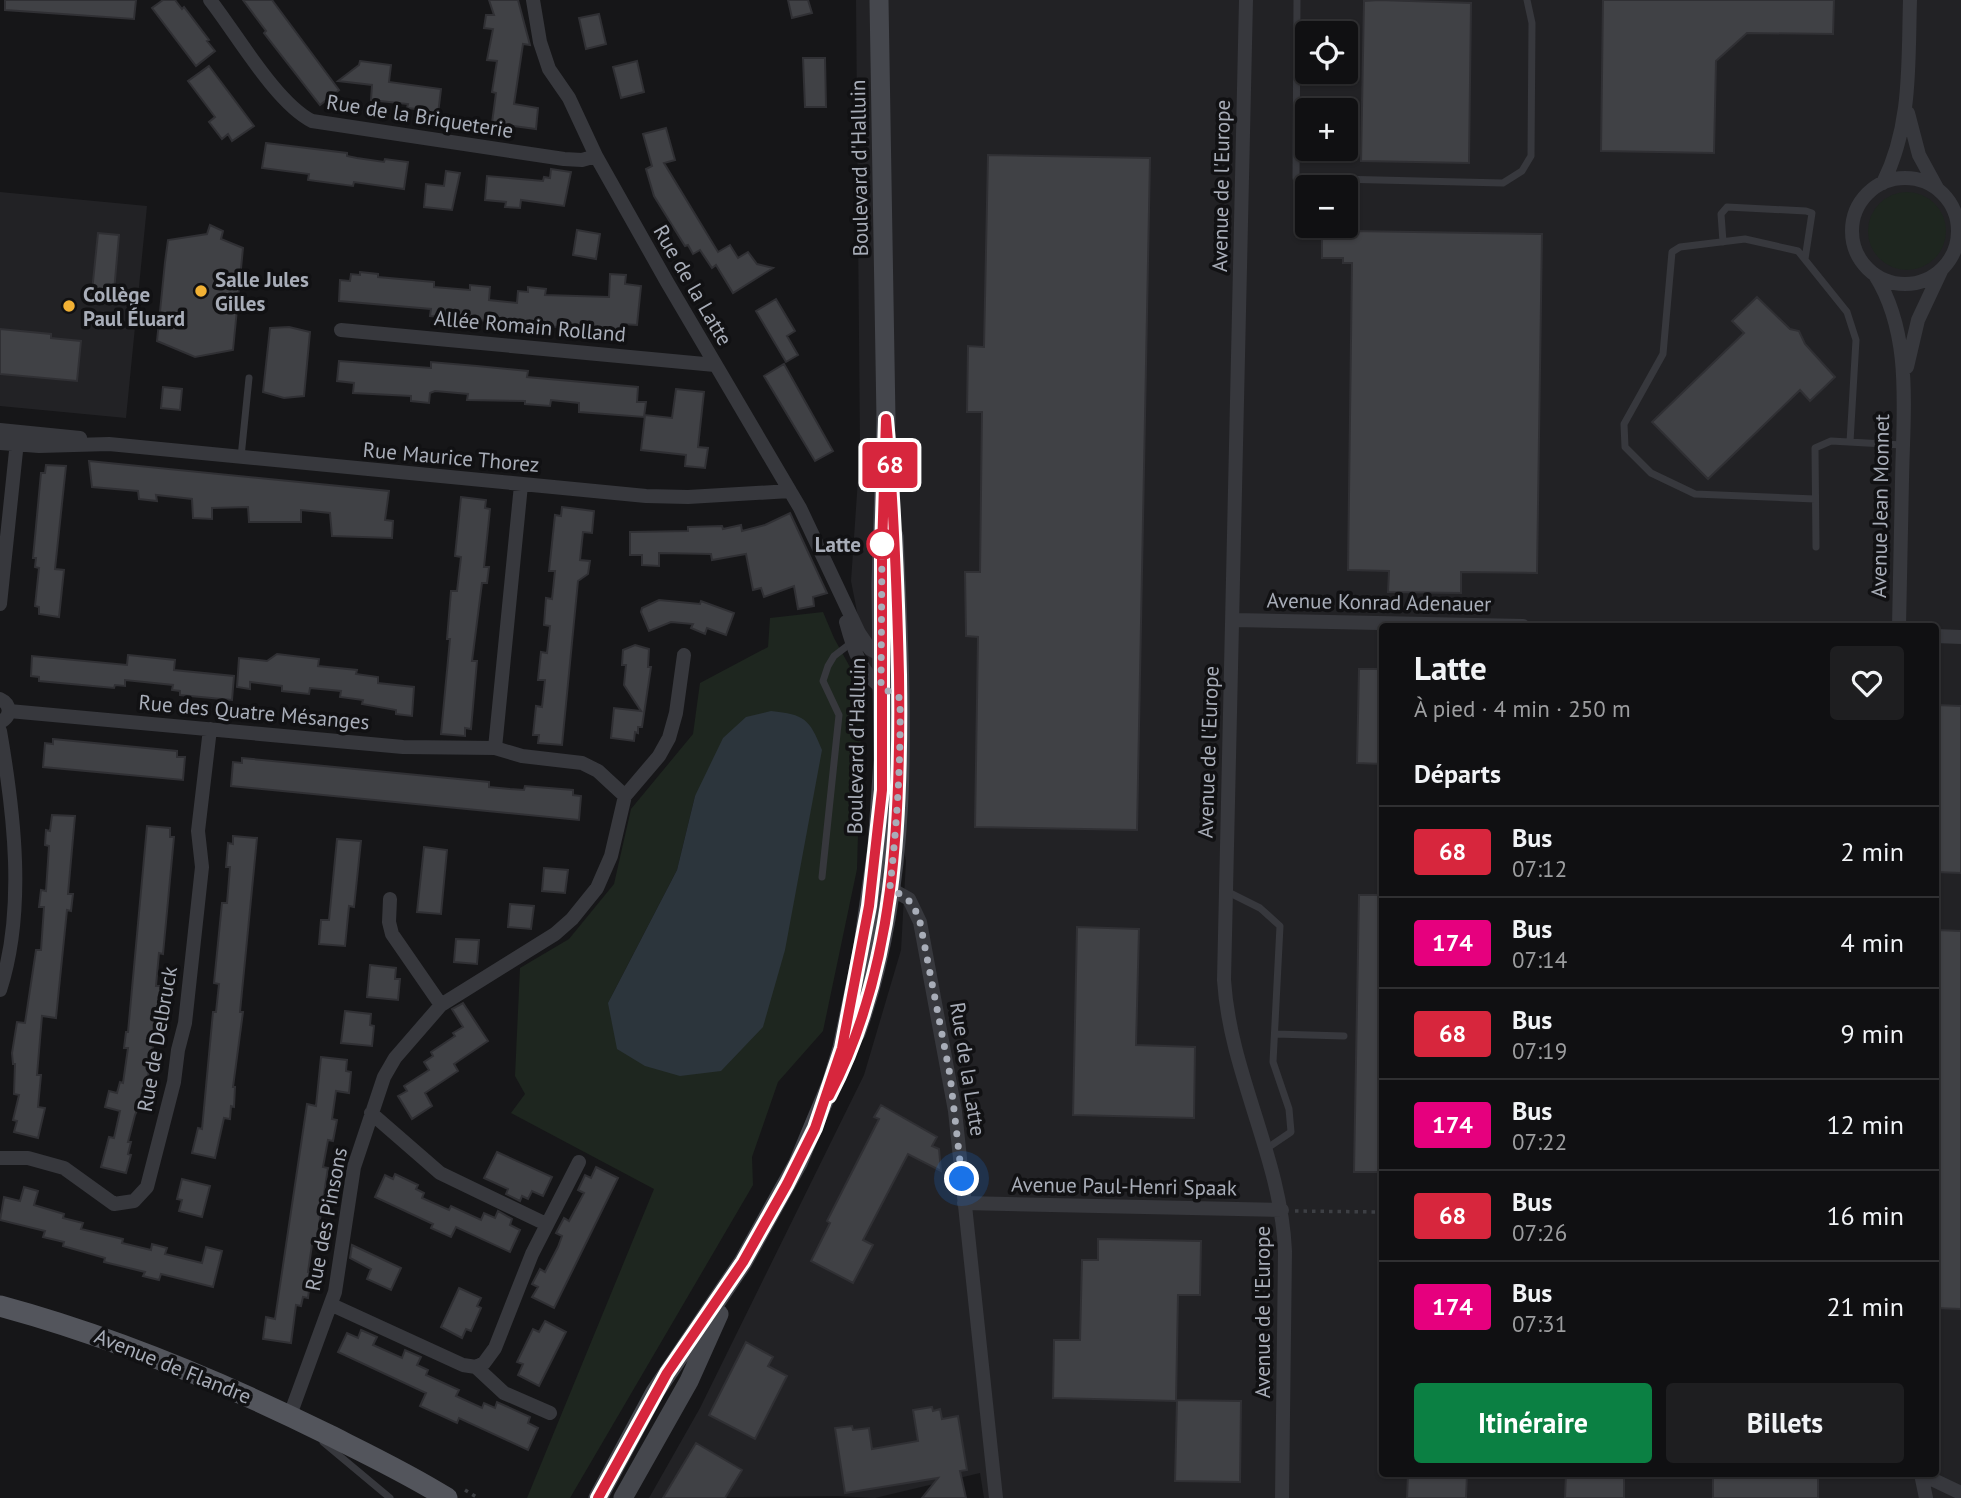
<!DOCTYPE html>
<html lang="fr">
<meta charset="utf-8">
<style>
body{margin:0;font-family:"PT Sans",sans-serif;background:#1e1e20;color:#f1f3f6;height:100vh;display:flex;flex-direction:column;font-size:26px;white-space:nowrap}
*{box-sizing:border-box;margin:0}
p{font-size:23px;color:#9c9d9f}
.icon{flex:none;width:38px;height:38px;fill:none;stroke:currentColor;stroke-width:2;stroke-linecap:round;stroke-linejoin:round}
.map{position:relative;flex:1;overflow:hidden}
.details{position:absolute;left:1379px;top:623px;width:560px;height:854px;display:flex;flex-direction:column;background:#101012;border-radius:7px;box-shadow:0 2px 5px #0004,0 0 0 2px #303032}
.details>*{flex:none}
.badge{padding:0 14px;border-radius:5px;font-size:24px;line-height:46px}
.buttons{position:absolute;left:1295px;top:21px;display:grid;gap:14px}
.buttons a{display:grid;place-items:center;width:63px;height:63px;border-radius:7px;background:#101012;box-shadow:0 2px 5px #0004,0 0 0 2px #303032;font-size:35px}
.you{position:absolute;width:35px;height:35px;margin:-18px;border:5px solid #fff;border-radius:50%;background:#1a73e8;box-shadow:0 0 0 10px #1a73e833}
.map>.badge{position:absolute;translate:-50% -50%;box-shadow:0 0 0 4px #fff}
h2{padding:0 35px;font-size:26px;line-height:63px}
.round{display:grid;place-items:center;flex:none;width:74px;height:74px;border-radius:7px;background:#1e1e20}
.head{display:flex;align-items:center;justify-content:space-between;height:119px;padding:0 35px}
h1{font-size:33px;font-weight:700;line-height:52px}
.action{display:flex;gap:14px;margin-top:auto;padding:14px 35px}
.action a{flex:1;height:80px;border-radius:7px;background:#0b8043;color:#fff;font-size:28px;font-weight:700;line-height:80px;text-align:center}
.action a+a{background:#1e1e20;color:#f1f3f6}
ul{padding:0;list-style:none}
li{display:flex;align-items:center;gap:21px;height:91px;padding:0 35px;border-top:2px solid #303032}
li div{flex:1}
li b{display:block;font-size:26px}
li em{font-style:normal}
li .badge{min-width:77px;font-weight:700;text-align:center}
.map>svg:first-child{display:block}
.built{fill:#222225;fill-rule:evenodd}
.green{fill:#1e261f;fill-rule:evenodd}
.water{fill:#2c353c}
.building{fill:#404145;stroke:#303034;stroke-width:2}
.lines{fill:none;stroke-linecap:round;stroke-linejoin:round}
.path{stroke:#3d3f44;stroke-width:3.5;stroke-dasharray:3.5 5;stroke-linecap:butt}
.lane{stroke:#37383d;stroke-width:7}
.street{stroke:#37383d;stroke-width:14}
.secondary{stroke:#45474d;stroke-width:19}
.primary{stroke:#53555c;stroke-width:21}
.line-casing{stroke:#fff;stroke-width:16}
.line{stroke:#d7263d;stroke-width:10}
.walk{stroke:#a8adb8;stroke-width:7;stroke-dasharray:0 12.6}
.poi-dot{fill:#f2b134;stroke:#111113;stroke-width:2.5}
.stop-dot{fill:#fff;stroke:#d7263d;stroke-width:3.5}
.labels{text-anchor:middle;dominant-baseline:central;stroke-width:7;stroke-linejoin:round;paint-order:stroke}
.street-label{font-size:21px;fill:#a8adb8;stroke:#111113}
.poi-label{font-size:21px;font-weight:bold;fill:#a8adb8;stroke:#111113;text-anchor:start}
.stop-label{font-size:21px;font-weight:bold;fill:#a8adb8;stroke:#111113;text-anchor:end}
</style>
<div class="map">
<svg width="1961" height="1498" viewBox="0 0 1961 1498">
<rect width="100%" height="100%" fill="#161618"/>
<path class="built" d="M856,0H1961V1498H984L980,1473L875,1498L837,1496L649,1498L700,1408L864,1075L901,950L906,861L851,581L860,450ZM1307,33H1346V72H1307ZM1307,110H1346V149H1307ZM1307,187H1346V226H1307ZM1382,626H1936V1474H1382Z
M0,192L147,206L126,418L0,406Z"/>
<path class="green" d="M1868 231a39 39 0 1 1 78 0a39 39 0 1 1-78 0Z
M823,612L834,638L862,689L857,869L823,1031L778,1082L752,1157L753,1185L570,1498H527L654,1189L511,1113L525,1094L515,1076L520,968L569,939L614,884L631,809L693,734L700,683L768,647L770,618ZM771,711L608,1003L677,870L695,796Z"/>
<path class="water" d="M771,711C805,715 809,718 822,750L785,950L763,1027L721,1071L680,1076L645,1066L617,1049L608,1003L677,870L695,796L723,738L746,717Z"/>
<path class="building" d="M5,0H136L134,19L5,10Z
M163,0H175L182,9L184,7L209,40L207,41L215,51L196,66L152,8Z
M243,0H272L339,90L320,105L264,33L266,31Z
M489,0H518L530,45L523,44L514,104L538,108L536,129L492,123L496,93L492,92L497,61L487,60L493,29L484,28L486,15H494Z
M788,0H808L812,13L792,18Z
M1379,0L1471,3L1469,163L1361,161L1364,1Z
M1603,0H1834L1833,34L1747,33L1716,61L1714,153L1601,151Z
M599,14L606,44L586,49L579,18Z
M803,58H825L826,107H805Z
M360,61L391,65L389,82L441,89L438,114L416,111V109L407,108L408,104L371,100L372,85L338,81L359,65Z
M637,61L644,92L621,98L613,67Z
M209,66L254,126L232,141L228,134L222,139L209,122L215,117L188,81Z
M666,128L675,160L664,163L718,252L730,245L738,258L748,252L757,264L773,268L733,293L716,265L712,268L700,250L693,254L688,245L685,246L654,196L646,169L652,166L643,134Z
M266,143L347,153V156L357,158L384,162L385,159L408,162L404,189L354,182L353,186L308,180L309,174L262,168Z
M988,155L1150,158L1137,830L975,827L978,637L966,636L965,572H980L982,412H967L968,346L984,347Z
M551,169L571,172L564,206L521,200L520,208L505,207L506,202L485,200L487,176L543,181L544,177L550,178Z
M446,171L460,173L452,210L424,207L426,184L444,186Z
M210,225L223,231L221,239L243,248L233,350L195,357L157,341L165,262L168,240L207,234Z
M577,230L600,234L596,259L573,255Z
M1352,231L1542,234L1537,573L1461,572V593L1388,592L1389,571L1348,570L1352,263H1343V258H1322V236H1352Z
M98,233L119,235L113,303L91,301Z
M360,272L378,274V277L434,282V287L470,290V285L490,287L489,300L517,303L518,291L528,292V287L546,289L545,295L609,297L610,274L626,275L625,284L641,286L637,325L622,324V332L582,329L430,316L431,309L339,301L340,280L350,281L351,274L360,275Z
M1757,297L1790,329L1799,331L1805,344L1835,377L1810,401L1800,390L1708,479L1652,422L1744,333L1732,321Z
M776,299L795,331L787,336L798,355L786,362L756,311Z
M289,327L310,332L304,396L284,398L263,392L270,328Z
M0,329L51,334V338L81,341L77,381L0,374Z
M339,361L431,368V362L477,366L528,371L527,377L638,387L637,402H646L644,417L579,412V403L551,400L550,406L525,404V401L467,400L468,394L435,391L430,393L429,403L411,401V396L353,393L354,383L337,381Z
M784,364L833,451L815,461L764,376Z
M163,387L182,389L180,410L161,408Z
M676,389L704,392L698,447L708,448L705,468L685,466L686,455L641,450L645,415L672,418Z
M89,461L389,491L385,520L393,521L392,538L332,536L330,513L301,510V522H249L248,507L212,508V519L193,518L192,499L156,495L157,501L139,499L138,491L92,487Z
M46,465L66,466L55,569L64,570L59,617L39,614V607L35,606L39,568L35,567L36,558H33L41,473H45Z
M461,497L486,500L485,508L490,509L484,567H489L487,583H482L472,661H477L471,729L465,728V736L441,734L450,639H447L451,591H457L461,557L455,556Z
M562,507L594,511L592,533L583,532L580,560L590,561L588,574L578,581L562,745L538,743L539,735H533L536,706L542,707L545,680H538L541,652L547,653L550,626L544,625L546,598L552,599L555,571H549L555,515L561,516Z
M790,513L827,593L813,597L814,606L798,609L794,586L764,597L761,588L753,590L746,554L712,560L711,554L659,553V566L642,565V555H630V532L688,531V527L722,526L723,529L741,525L742,531L765,525Z
M659,600L700,604L701,601L734,613L726,635L707,628L705,634L691,628L693,624L671,622L649,631L641,612L642,608Z
M635,645L649,649L648,667H651L642,727H638V733L635,732L634,741L611,738L614,708L641,711L624,685L626,665H622L623,650Z
M277,654L319,659L318,666L357,670L356,674L378,677V683L414,687L412,716L396,714V710L362,704L363,700L340,697L341,691L310,688L309,694L282,691V686L250,682V689L237,687L239,658L267,661Z
M128,655L175,660L174,670L234,676L232,700L180,695V691L172,690L173,685L125,680V686L115,685L114,688L39,681V677L31,676L32,656L127,665Z
M1359,669H1382V764L1357,763Z
M1936,705L1961,706V873L1936,872Z
M53,739L177,751V757H185L183,780L43,767L45,743L53,744Z
M242,758L489,782V787L510,789L524,790L525,786L573,790V795L581,796L579,820L231,786L233,762L242,763Z
M52,815L75,816L68,894H73L71,911L67,910L56,1018L42,1016L37,1075H41L38,1107L45,1108L38,1138L14,1132L17,1121L13,1120L19,1095L14,1094L15,1064H13L12,1053L17,1022L25,1023L36,950H41L44,907H39L41,890L46,891L49,846L45,845L46,830L50,831Z
M147,826L170,828V837H174L163,954L159,953L156,986H161L156,1028L146,1089L135,1115L128,1142H131L128,1154L131,1155L126,1173L101,1167L109,1137L114,1138L120,1111L105,1107L109,1091L117,1093L120,1082L123,1083L128,1048H124L126,1032H128Z
M233,836L257,838L240,1012H243L233,1087H235L234,1107L231,1106L230,1119L224,1118L215,1158L192,1153L198,1128L202,1129L213,1012H216L219,984L214,983L222,903H227L230,867H226L228,843L233,844Z
M337,839L361,841L354,907L349,906L345,946L319,944L321,920H329Z
M424,847L447,850L441,914L417,912Z
M544,868L568,870L565,893L542,891Z
M1359,895H1382V1172H1354Z
M510,904L534,906L531,929L508,927Z
M1077,927L1139,929L1136,1045L1195,1047L1194,1118L1073,1115Z
M1936,930L1961,931V1309L1936,1308Z
M456,939L479,940L477,964L454,962Z
M370,965L396,968L395,979H400L398,1000L367,997Z
M463,1003L488,1041L454,1064L458,1071L425,1093L432,1106L412,1119L398,1096L407,1091L404,1086L429,1070L424,1062L433,1056L431,1052L455,1036L453,1033L463,1027L452,1009Z
M345,1011L371,1014L370,1025L374,1026L372,1046L341,1043Z
M321,1057L347,1060L346,1071L351,1072L349,1093L336,1091L332,1119L337,1120L333,1141L328,1140L323,1167L328,1168L317,1239L313,1238L308,1272L311,1273L308,1298L303,1297L301,1306L296,1305L291,1343L263,1339L266,1317L275,1319L307,1104L316,1106Z
M881,1105L937,1137L932,1146L939,1149L941,1171L908,1154L863,1240L873,1245L853,1283L811,1261L830,1223L827,1221L879,1119L874,1117Z
M497,1152L552,1177L543,1196L532,1191L528,1199L522,1196L520,1201L506,1194L508,1189L484,1178Z
M596,1167L618,1178L554,1308L532,1297L538,1287L532,1284L540,1269L545,1272L558,1247L562,1236L556,1233L564,1218L569,1221L584,1193L578,1190L585,1175L591,1178Z
M395,1174L418,1185L416,1189L424,1193L422,1198L449,1210L451,1206L481,1220L484,1213L495,1218L498,1211L512,1219L510,1225L520,1230L510,1252L456,1227L451,1237L431,1228L433,1224L375,1197L385,1175L393,1179Z
M182,1179L210,1186L202,1217L179,1211L182,1200L177,1199Z
M24,1187L38,1191L34,1205L64,1214L63,1218L83,1223L81,1229L123,1239L122,1243L151,1250L152,1244L167,1248L165,1254L202,1263L206,1247L222,1251L213,1287L161,1274L159,1280L143,1276L145,1272L104,1262L105,1258L63,1246L64,1242L43,1237L45,1231L0,1220L4,1197L20,1201Z
M1098,1239L1201,1241L1200,1295H1178L1176,1401L1053,1398L1054,1340H1080L1082,1260H1098Z
M352,1245L401,1268L391,1290L367,1279L371,1269L350,1258Z
M459,1288L481,1298L477,1306L481,1308L471,1331L466,1329L462,1338L441,1327Z
M545,1321L566,1332L539,1386L518,1375L523,1364L517,1362L533,1329L539,1332Z
M361,1330L377,1337L373,1345L402,1358L405,1350L421,1357L417,1365L428,1370L426,1375L459,1390L456,1396L482,1408L484,1403L495,1408L497,1402L530,1417L528,1423L538,1428L528,1450L459,1418L457,1423L420,1406L426,1393L338,1352L347,1333L358,1338Z
M746,1342L773,1357L768,1366L787,1376L755,1439L709,1415Z
M1177,1400L1241,1401L1240,1482L1175,1481Z
M932,1407L933,1411L940,1409L942,1419L958,1416L967,1470L960,1471L966,1498H922L938,1478L845,1493L835,1428L852,1426L853,1430L869,1428L872,1449L918,1441L913,1410Z
M696,1443L742,1470L725,1498H663Z
M1408,1474H1467L1466,1498H1407Z
M1566,1474H1624V1498H1565Z
M1713,1474H1818V1498H1713Z"/>
<g class="lines">
<path class="path" d="M1295,1211L1382,1212
M465,1490L478,1498"/>
<path class="lane" d="M1297,0L1296,178L1503,183L1522,171L1531,156L1532,23L1527,0
M1723,242L1721,214L1727,207L1806,211L1812,213L1805,259
M241,457L249,378
M1815,499L1695,494L1651,473L1625,447L1624,424L1663,354L1672,252L1680,247L1745,239L1798,251L1847,312L1856,340L1850,442
M1816,547L1815,448L1831,441L1902,445
M822,877L839,715L823,681L828,666L834,656L851,643
M1226,891L1260,908L1280,926L1273,1062L1289,1109L1291,1132L1266,1149
M1275,1034L1344,1036
M323,1442L390,1498"/>
<path class="street" d="M210,0C236,33 276,103 312,121L564,159L582,160L596,156
M533,0L540,42L549,69L569,98L596,156L667,282L800,508L859,633L870,649L888,659
M1246,0L1224,980C1230,1074 1281,1157 1285,1251L1282,1498
M1908,113L1919,155L1937,188
M1852 231a53 53 0 1 1 106 0a53 53 0 1 1-106 0Z
M1883,183C1912,125 1908,63 1910,0
M1875,275C1913,335 1903,413 1902,481C1901,529 1900,578 1899,626
M341,330L715,365
M1907,367L1918,320L1941,271
M0,430L80,438
M0,443L39,446L109,444L646,496L688,497L790,491
M0,604L18,432
M1234,620L1523,626
M846,622C853,648 861,676 886,690
M1936,636L1961,637
M0,699C11,704 12,717 0,722
M9,711L403,747L495,748L522,756L582,763L598,771L625,796
M0,731C14,812 26,910 0,990
M495,748L521,485
M884,885L909,899L920,922L955,1111L996,1498
M390,899L389,922L392,934L441,1005
M371,1113L440,1173L546,1224
M0,1158H28L64,1168L114,1204L134,1201L147,1187L174,1082L178,1050L185,1023L202,867L198,831L210,729
M964,1203L1282,1210
M332,1305L463,1365L476,1367L504,1393L550,1413
M476,1367L484,1363L495,1348L532,1254L579,1162
M290,1415L335,1292L354,1167L384,1077L395,1058L441,1005L555,934L572,919L597,888L611,856L625,796L659,756L669,738L676,713L684,655
M1921,1474L1961,1493
M1921,1474L1926,1498"/>
<path class="secondary" d="M856,1033C914,875 901,700 894,536
M598,1498L655,1392L743,1262L798,1163L831,1084L842,1048L862,952L877,847L883,760L881,584L886,419L879,0
M623,1498L689,1381L719,1314"/>
<path class="primary" d="M0,1306C115,1337 222,1382 329,1435C369,1455 409,1474 447,1498"/>
</g>
<g class="lines">
<defs>
<path id="line" d="M598,1498L667,1373L743,1262L787,1184L815,1128L842,1048L869,906L882,790V550L886,419C894,504 897,590 899,675C901,817 896,968 829,1096"/>
</defs>
<use href="#line" class="line-casing"/>
<use href="#line" class="line"/>
<path class="walk" d="M882,544L881,687L900,698C901,761 897,824 890,887L913,904L920,922L950,1075L962,1179"/>
</g>
<g class="poi-dot">
<circle cx="201" cy="291" r="7"/>
<circle cx="69" cy="306" r="7"/>
</g>
<circle class="stop-dot" cx="882" cy="544" r="14"/>
<g class="labels">
<g class="street-label">
<text transform="translate(420 116) rotate(9)">Rue de la Briqueterie</text>
<text transform="translate(859 168) rotate(-91)">Boulevard d'Halluin</text>
<text transform="translate(1221 186) rotate(-89)">Avenue de l'Europe</text>
<text transform="translate(693 285) rotate(60)">Rue de la Latte</text>
<text transform="translate(530 326) rotate(5)">Allée Romain Rolland</text>
<text transform="translate(451 457) rotate(5)">Rue Maurice Thorez</text>
<text transform="translate(1880 506) rotate(-89)">Avenue Jean Monnet</text>
<text transform="translate(1379 602) rotate(1)">Avenue Konrad Adenauer</text>
<text transform="translate(254 712) rotate(5)">Rue des Quatre Mésanges</text>
<text transform="translate(856 746) rotate(-89)">Boulevard d'Halluin</text>
<text transform="translate(1208 752) rotate(-88)">Avenue de l'Europe</text>
<text transform="translate(157 1039) rotate(-80)">Rue de Delbruck</text>
<text transform="translate(968 1069) rotate(81)">Rue de la Latte</text>
<text transform="translate(1124 1186) rotate(1)">Avenue Paul-Henri Spaak</text>
<text transform="translate(326 1219) rotate(-79)">Rue des Pinsons</text>
<text transform="translate(1262 1312) rotate(-90)">Avenue de l'Europe</text>
<text transform="translate(173 1366) rotate(22)">Avenue de Flandre</text>
</g>
<g class="poi-label">
<text x="215" y="279">Salle Jules<tspan x="215" dy="24">Gilles</tspan></text>
<text x="83" y="294">Collège<tspan x="83" dy="24">Paul Éluard</tspan></text>
</g>
<g class="stop-label">
<text x="861" y="544">Latte</text>
</g>
</g>
</svg>
<div class="buttons">
<a><svg class="icon" aria-label="locate" viewBox="0 0 24 24"><circle cx="12" cy="12" r="6"/><path d="M12 2v4M12 18v4M2 12h4M18 12h4"/></svg></a>
<a>+</a>
<a>−</a>
</div>
<div class="you" style="left:962px;top:1179px"></div>
<b class="badge" style="left:890px;top:465px;background:#d7263d;color:#fff">68</b>
<section class="details">
<div class="head"><div><h1>Latte</h1><p>À pied · 4 min · 250 m</p></div><a class="round"><svg class="icon" aria-label="heart" viewBox="0 0 24 24"><path d="M12 20l-8-8c-3-5 5-10 8-4 3-6 11-1 8 4z"/></svg></a></div>
<h2>Départs</h2>
<ul>
<li><span class="badge" style="background:#d7263d;color:#fff">68</span><div><b>Bus</b><p>07:12</p></div><em>2 min</em></li>
<li><span class="badge" style="background:#e6007e;color:#fff">174</span><div><b>Bus</b><p>07:14</p></div><em>4 min</em></li>
<li><span class="badge" style="background:#d7263d;color:#fff">68</span><div><b>Bus</b><p>07:19</p></div><em>9 min</em></li>
<li><span class="badge" style="background:#e6007e;color:#fff">174</span><div><b>Bus</b><p>07:22</p></div><em>12 min</em></li>
<li><span class="badge" style="background:#d7263d;color:#fff">68</span><div><b>Bus</b><p>07:26</p></div><em>16 min</em></li>
<li><span class="badge" style="background:#e6007e;color:#fff">174</span><div><b>Bus</b><p>07:31</p></div><em>21 min</em></li>
</ul>
<div class="action"><a>Itinéraire</a><a>Billets</a></div>
</section>
</div>
